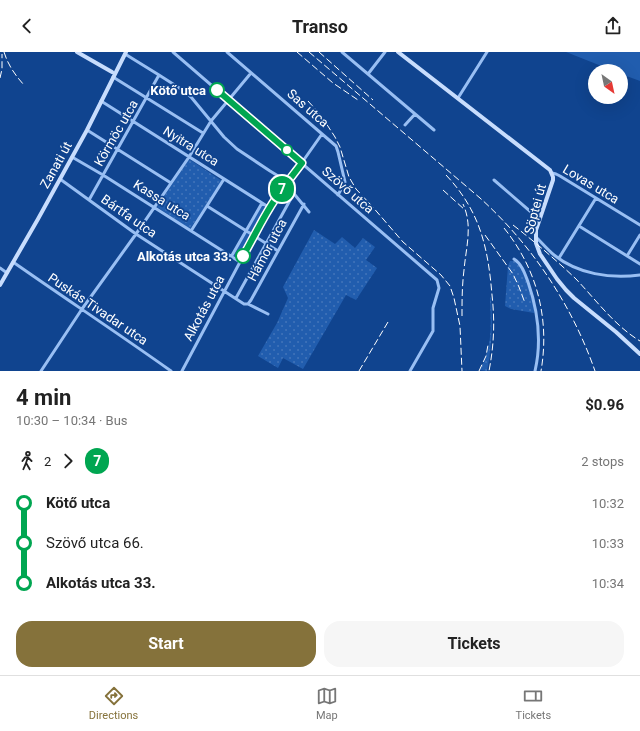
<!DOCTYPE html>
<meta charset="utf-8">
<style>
body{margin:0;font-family:Roboto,sans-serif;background:#f6f6f6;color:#222;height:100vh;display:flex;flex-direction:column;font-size:15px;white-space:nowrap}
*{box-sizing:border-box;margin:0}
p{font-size:13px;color:#767676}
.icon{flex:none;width:22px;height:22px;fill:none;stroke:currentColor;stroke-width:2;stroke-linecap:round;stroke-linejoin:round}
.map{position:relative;height:319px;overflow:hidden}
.side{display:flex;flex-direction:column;background:#fff;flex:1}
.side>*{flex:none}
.badge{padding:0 8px;border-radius:13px;font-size:14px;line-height:26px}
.needle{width:26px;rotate:147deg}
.buttons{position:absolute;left:588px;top:12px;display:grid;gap:8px}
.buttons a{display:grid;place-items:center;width:40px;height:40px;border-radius:50%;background:#fff;box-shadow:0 4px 16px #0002;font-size:20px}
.map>.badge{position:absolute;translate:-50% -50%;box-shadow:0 0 0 2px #fff}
.legs{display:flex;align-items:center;gap:6px;height:44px;padding:0 16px;font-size:13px}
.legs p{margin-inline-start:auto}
.head{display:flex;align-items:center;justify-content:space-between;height:68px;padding:0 16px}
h1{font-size:22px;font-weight:700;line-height:30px}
.cta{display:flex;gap:8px;margin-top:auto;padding:8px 16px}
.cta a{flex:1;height:46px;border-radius:16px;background:#85723b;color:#fff;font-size:16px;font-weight:700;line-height:46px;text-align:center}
.cta a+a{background:#f6f6f6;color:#222}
ul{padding:0 16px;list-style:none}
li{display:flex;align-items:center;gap:14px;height:40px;font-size:15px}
li i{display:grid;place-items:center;width:6px;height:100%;margin:0 5px;background:currentColor}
li i::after{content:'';width:10px;height:10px;margin:-5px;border:3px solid;border-radius:50%;background:#fff}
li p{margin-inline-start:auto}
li:first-child i{background:linear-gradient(#0000 50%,currentColor 0)}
li:last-child i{background:linear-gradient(currentColor 50%,#0000 0)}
header{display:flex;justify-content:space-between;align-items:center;height:52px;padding:0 16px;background:#fff;font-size:18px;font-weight:700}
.tab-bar{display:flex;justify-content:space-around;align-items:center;height:56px;border-top:1px solid #e0e0e0;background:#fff;font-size:11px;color:#767676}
.tab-bar a{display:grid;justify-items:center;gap:2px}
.tab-bar .on{color:#85723b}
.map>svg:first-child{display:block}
.grass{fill:url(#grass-dots)}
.green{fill:#215dae}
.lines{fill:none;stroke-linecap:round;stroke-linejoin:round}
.street{stroke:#99bff3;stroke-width:3}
.secondary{stroke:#c8ddfd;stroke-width:4}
.rail{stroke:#fff;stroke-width:1;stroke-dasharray:7 3;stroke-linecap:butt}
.line-1-casing{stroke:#fff;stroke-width:9}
.line-1{stroke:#00a651;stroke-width:6}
.stop-1-dot{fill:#fff;stroke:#00a651;stroke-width:2}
.labels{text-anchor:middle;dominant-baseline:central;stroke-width:3.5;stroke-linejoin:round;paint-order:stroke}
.stop-label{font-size:13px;font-weight:bold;fill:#fff;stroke:#10448f;text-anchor:end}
.street-label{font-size:13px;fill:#fff;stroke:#10448f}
</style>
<header><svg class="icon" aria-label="back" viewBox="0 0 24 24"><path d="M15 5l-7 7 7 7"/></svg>Transo<svg class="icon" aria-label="share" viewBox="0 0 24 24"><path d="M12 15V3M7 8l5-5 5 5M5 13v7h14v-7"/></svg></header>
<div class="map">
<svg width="640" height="319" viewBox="0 0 640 319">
<defs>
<pattern id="grass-dots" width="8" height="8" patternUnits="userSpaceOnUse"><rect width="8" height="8" fill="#215dae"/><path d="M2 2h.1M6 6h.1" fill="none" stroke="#4275ba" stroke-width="1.8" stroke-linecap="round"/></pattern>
</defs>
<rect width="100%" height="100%" fill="#10448f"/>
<path class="grass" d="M189,107L222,129L190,177L157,155Z
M314,178L335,192L342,185L355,196L363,186L375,195L366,208L377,216L356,248L346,243L303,317L283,306L278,316L258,304L277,271L288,246L283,235Z
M510,209C513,209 514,208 517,210C525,217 532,249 535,260L534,261L511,257L505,254L508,214Z
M491,245C493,270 492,295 487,319L480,318C493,293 491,273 490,246Z"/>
<path class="green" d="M566,0H640V29L621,22V19H614Z
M177,152L193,162L187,170L172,160Z
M262,153L268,156L240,207L233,204Z"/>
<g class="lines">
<path class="street" d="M173,0L437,228L439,236L433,256V279L410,319
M227,0L336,94L338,100L345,130L338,143
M342,0L434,78
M125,2L159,23L184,39L191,45L224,85L237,97L270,119L288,130
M368,22L385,0
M113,25L203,81
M458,46L487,0
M101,49L270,156
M405,73L415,62
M87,78L171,131
M72,105L103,123L240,210
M552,121L556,122L560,124L640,173
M60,127L136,182L244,252H248L268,262
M494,128L539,167
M286,132L309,160
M89,148L159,23
M207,154L278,199
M579,174L640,212
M191,179L224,127
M536,185C542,191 547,197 554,203C578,222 610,227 640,223
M627,204L640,183
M231,205L262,151
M559,206L596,146
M514,207C522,212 525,222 528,230C538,259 542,289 535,319
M13,210C66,247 119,282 171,319
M0,216L7,221
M236,246L294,141
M248,252L251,248L304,152
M41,319L82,257L136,182L189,105L211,69L251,21
M182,319L240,210L270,156L322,82"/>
<path class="secondary" d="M77,0L112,20
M398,0L550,118L553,125V128L536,178V191L540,202L557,227L566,238L574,246L616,280L640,302
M0,233L38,167L87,78L126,0"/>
<path class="rail" d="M4,0C8,13 15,23 24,33
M297,0L333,31L358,48
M309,0L480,146C532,193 572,253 595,319
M319,0L373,48
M0,26L2,17V2
M308,49L317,59L322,65L335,85L340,95L349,125L356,137L371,153L403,190L441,223L450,234L454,246L460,274L462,319
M446,123C480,159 488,195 492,243C495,270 494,293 489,319
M443,138L465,158
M513,173C535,190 556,208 576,227C596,248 615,274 640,289
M504,176C537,217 550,267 541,319
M485,183L513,222L519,235L525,251
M462,264C462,249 462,234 464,218C466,195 473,174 463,152
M359,319L388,270
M479,319L486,304L488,293"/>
</g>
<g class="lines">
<defs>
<path id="line-1" d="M217,38L302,111C293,123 284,134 276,146C263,165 254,185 243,204"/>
</defs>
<use href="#line-1" class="line-1-casing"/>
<use href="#line-1" class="line-1"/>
</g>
<g class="stop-1-dot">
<circle cx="217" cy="38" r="7"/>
<circle cx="287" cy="98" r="5"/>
<circle cx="243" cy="204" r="7"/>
</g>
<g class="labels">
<g class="stop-label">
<text x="206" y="38">Kötő utca</text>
<text x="232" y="204">Alkotás utca 33.</text>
</g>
<g class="street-label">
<text transform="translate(308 56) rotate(41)">Sas utca</text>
<text transform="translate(116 81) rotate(-60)">Körmöc utca</text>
<text transform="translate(191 94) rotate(32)">Nyitra utca</text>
<text transform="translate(56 113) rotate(-61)">Zanati út</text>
<text transform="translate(591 132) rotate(31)">Lovas utca</text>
<text transform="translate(348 138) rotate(41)">Szövő utca</text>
<text transform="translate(162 148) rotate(32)">Kassa utca</text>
<text transform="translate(535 157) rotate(-75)">Söptei út</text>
<text transform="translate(129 164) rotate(35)">Bártfa utca</text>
<text transform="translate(267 198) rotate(-62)">Hámor utca</text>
<text transform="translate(204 256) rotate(-62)">Alkotás utca</text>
<text transform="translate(98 257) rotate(34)">Puskás Tivadar utca</text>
</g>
</g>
</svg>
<div class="buttons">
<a><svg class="needle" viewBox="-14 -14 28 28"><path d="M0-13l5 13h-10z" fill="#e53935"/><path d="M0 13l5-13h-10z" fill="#767676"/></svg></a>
</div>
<b class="badge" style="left:282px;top:137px;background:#00a651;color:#fff">7</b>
</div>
<section class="side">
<div class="head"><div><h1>4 min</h1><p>10:30 – 10:34 · Bus</p></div><b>$0.96</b></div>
<div class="legs"><svg class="icon" aria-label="walk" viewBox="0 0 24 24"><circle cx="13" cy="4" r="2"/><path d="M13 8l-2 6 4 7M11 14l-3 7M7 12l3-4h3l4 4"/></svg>2<svg class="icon" aria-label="forward" viewBox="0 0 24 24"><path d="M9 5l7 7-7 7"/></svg><b class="badge" style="background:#00a651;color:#fff">7</b><p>2 stops</p></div>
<ul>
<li><i style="color:#00a651"></i><b>Kötő utca</b><p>10:32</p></li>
<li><i style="color:#00a651"></i><span>Szövő utca 66.</span><p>10:33</p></li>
<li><i style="color:#00a651"></i><b>Alkotás utca 33.</b><p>10:34</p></li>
</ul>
<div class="cta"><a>Start</a><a>Tickets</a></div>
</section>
<nav class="tab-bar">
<a class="on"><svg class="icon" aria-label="directions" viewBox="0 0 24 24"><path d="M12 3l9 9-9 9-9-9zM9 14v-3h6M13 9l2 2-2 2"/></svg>Directions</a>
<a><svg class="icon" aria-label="map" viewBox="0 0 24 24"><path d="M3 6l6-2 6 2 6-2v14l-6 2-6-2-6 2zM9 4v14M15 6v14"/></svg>Map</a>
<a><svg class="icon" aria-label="tickets" viewBox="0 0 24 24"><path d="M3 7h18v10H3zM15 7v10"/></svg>Tickets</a>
</nav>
